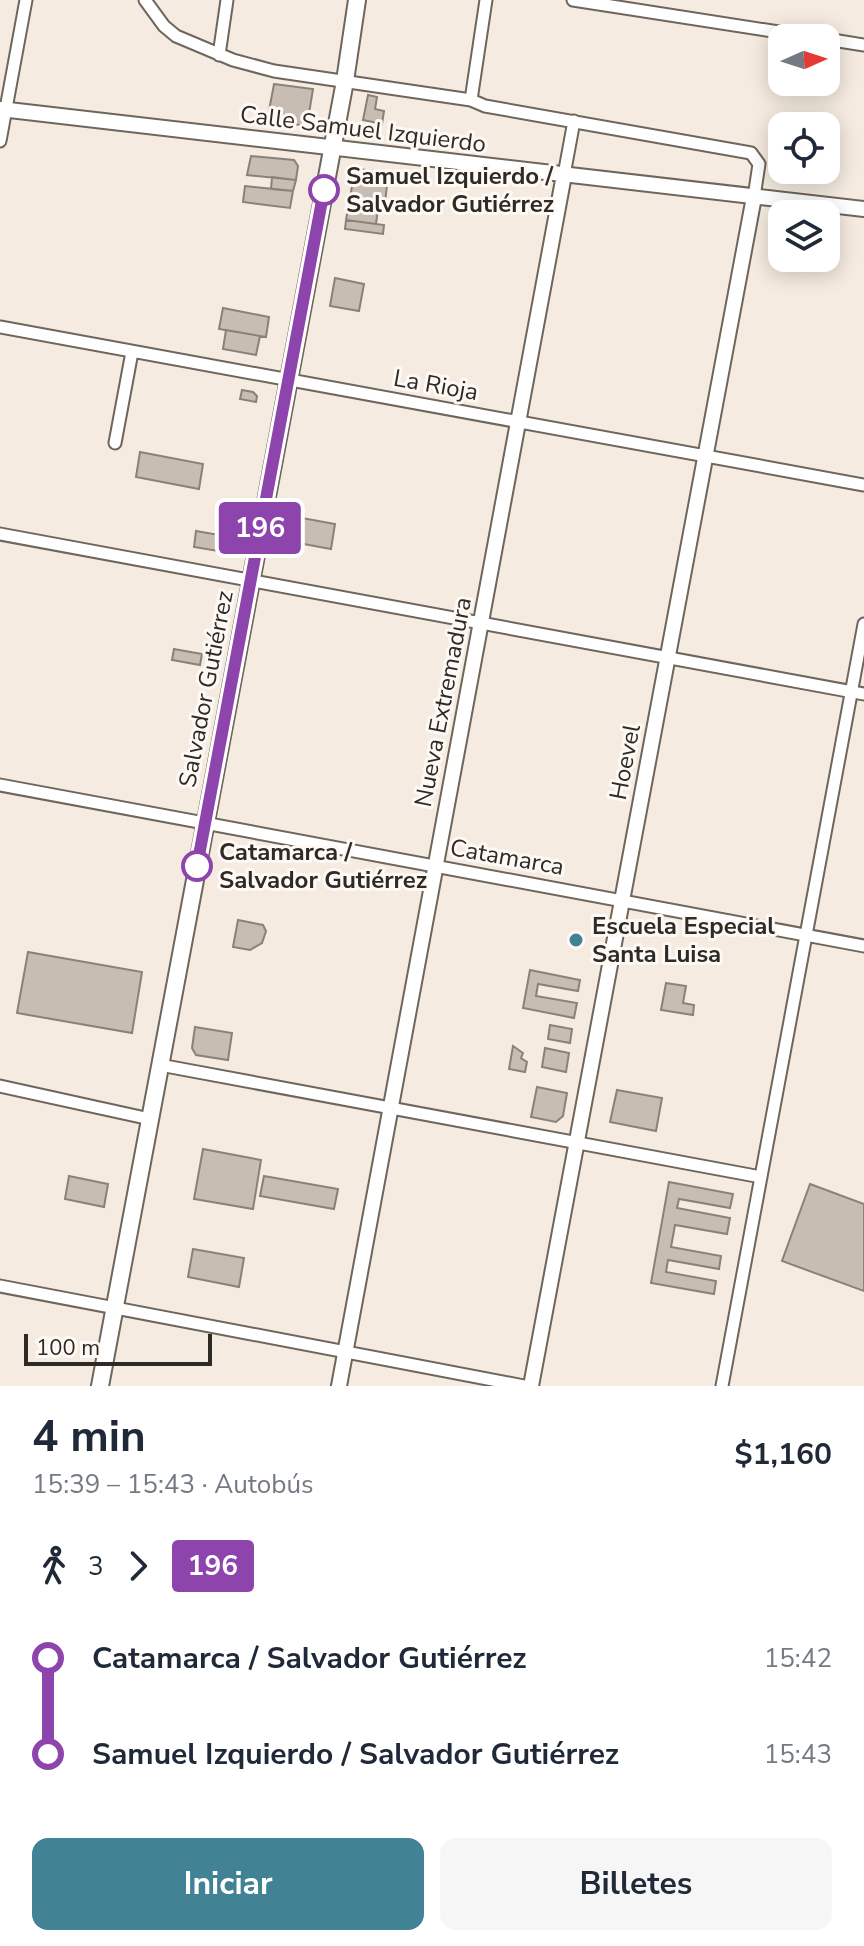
<!DOCTYPE html>
<html lang="es">
<meta charset="utf-8">
<style>
body{margin:0;font-family:"Nunito Sans",sans-serif;background:#f6f6f7;color:#1f2937;height:100vh;display:flex;flex-direction:column;font-size:30px;white-space:nowrap}
*{box-sizing:border-box;margin:0}
p{font-size:26px;color:#747a83}
.icon{flex:none;width:44px;height:44px;fill:none;stroke:currentColor;stroke-width:2;stroke-linecap:round;stroke-linejoin:round}
.map{position:relative;height:1386px;overflow:hidden}
.panel{display:flex;flex-direction:column;background:#fff;flex:1}
.panel>*{flex:none}
.badge{padding:0 16px;border-radius:6px;font-size:28px;line-height:52px}
.needle{width:52px;rotate:87deg}
.tools{position:absolute;left:768px;top:24px;display:grid;gap:16px}
.tools a{display:grid;place-items:center;width:72px;height:72px;border-radius:16px;background:#fff;box-shadow:0 4px 20px #0003;font-size:40px}
.scale{position:absolute;left:24px;bottom:20px;width:188px;box-sizing:border-box;padding-left:8px;border:4px solid #2e2a26;border-top:0;font-size:22px;line-height:28px;white-space:nowrap;color:#2e2a26;-webkit-text-stroke:6px #fef9f5;paint-order:stroke}
.map>.badge{position:absolute;translate:-50% -50%;box-shadow:0 0 0 4px #fff}
.legs{display:flex;align-items:center;gap:12px;height:88px;padding:0 32px;font-size:26px}
.legs p{margin-inline-start:auto}
.head{display:flex;align-items:center;justify-content:space-between;height:136px;padding:0 32px}
h1{font-size:44px;font-weight:700;line-height:60px}
.button{display:flex;gap:16px;margin-top:auto;padding:16px 32px}
.button a{flex:1;height:92px;border-radius:16px;background:#418395;color:#fff;font-size:32px;font-weight:700;line-height:92px;text-align:center}
.button a+a{background:#f6f6f7;color:#1f2937}
ul{padding:0 32px;list-style:none}
li{display:flex;align-items:center;gap:28px;height:96px;font-size:30px}
li i{display:grid;place-items:center;width:12px;height:100%;margin:0 10px;background:currentColor}
li i::after{content:'';width:20px;height:20px;margin:-10px;border:6px solid;border-radius:50%;background:#fff}
li p{margin-inline-start:auto}
li:first-child i{background:linear-gradient(#0000 50%,currentColor 0)}
li:last-child i{background:linear-gradient(currentColor 50%,#0000 0)}
.map>svg:first-child{display:block}
.building{fill:#c7bdb2;stroke:#8a8178;stroke-width:2}
.lines{fill:none;stroke-linecap:round;stroke-linejoin:round}
.minor-casing{stroke:#6e655c;stroke-width:15}
.tertiary-casing{stroke:#6e655c;stroke-width:18}
.secondary-casing{stroke:#6e655c;stroke-width:20}
.minor{stroke:#fff;stroke-width:11}
.tertiary{stroke:#fff;stroke-width:14}
.secondary{stroke:#fff;stroke-width:16}
.line-1-casing{stroke:#fff;stroke-width:18}
.line-1{stroke:#8e44ad;stroke-width:12}
.stop-1-dot{fill:#fff;stroke:#8e44ad;stroke-width:4}
.poi-dot{fill:#418395;stroke:#fef9f5;stroke-width:3}
.labels{text-anchor:middle;dominant-baseline:central;stroke-width:6;stroke-linejoin:round;paint-order:stroke}
.street-label{font-size:24px;fill:#2e2a26;stroke:#fef9f5}
.stop-label{font-size:24px;font-weight:bold;fill:#2e2a26;stroke:#fef9f5;text-anchor:start}
.poi-label{font-size:24px;font-weight:bold;fill:#2e2a26;stroke:#fef9f5;text-anchor:start}
</style>
<div class="map">
<svg width="864" height="1386" viewBox="0 0 864 1386">
<rect width="100%" height="100%" fill="#f5ebe0"/>
<path class="building" d="M274,84L313,89L308,120L301,125L267,121Z
M368,95L377,97L375,109L384,111L382,124L363,120Z
M251,156L294,160L298,166L296,180L247,175Z
M359,169L389,173L387,185L353,180L354,173Z
M272,177L296,180L293,191L271,189Z
M353,180L387,185L385,203L350,198Z
M245,186L293,191L290,208L243,202Z
M350,198L379,202L376,224L346,220Z
M346,220L384,225L383,234L345,229Z
M335,278L364,284L359,311L330,306Z
M223,308L269,317L266,337L219,329Z
M226,330L260,336L256,355L223,349Z
M242,390L253,392L257,396L256,402L240,399Z
M140,452L203,464L199,489L136,477Z
M291,516L335,524L331,549L287,541Z
M196,531L225,536L223,549L218,551L194,547Z
M174,649L202,654L200,665L172,660Z
M238,920L263,925L266,931L262,943L250,950L233,947Z
M28,952L142,972L132,1033L17,1013Z
M530,970L580,980L578,991L538,984L536,996L577,1003L574,1018L523,1008Z
M666,983L686,986L683,1003L694,1005L693,1015L661,1010Z
M550,1025L572,1029L570,1043L548,1039Z
M195,1027L232,1033L228,1060L196,1055L192,1048Z
M513,1046L523,1053L521,1058L527,1062L525,1072L509,1069Z
M545,1048L569,1053L566,1072L542,1067Z
M537,1087L567,1093L563,1116L556,1122L531,1117Z
M617,1090L662,1098L656,1131L610,1122Z
M203,1149L261,1160L253,1209L194,1199Z
M69,1176L108,1184L104,1207L65,1199Z
M264,1176L338,1189L334,1209L260,1196Z
M669,1182L733,1194L730,1208L679,1199L677,1208L730,1218L727,1234L675,1225L671,1247L721,1256L719,1269L668,1260L666,1272L716,1281L714,1294L651,1283Z
M810,1184L864,1204V1291L782,1261Z
M193,1249L244,1258L239,1287L188,1277Z"/>
<g class="lines">
<defs>
<path id="minor" d="M145,0L164,26L176,36L233,60L274,71L471,100L485,106L751,153L759,164L754,197
M573,0L817,38
M826,39L864,45
M219,55L227,0
M471,100L486,0
M0,141L26,0
M564,175L574,121
M0,327L864,485
M115,443L132,352
M0,534L864,694
M0,785L864,946
M160,1065L761,1177
M0,1086L150,1119
M0,1286L524,1386
M722,1386L864,624"/>
<path id="tertiary" d="M0,109L864,209
M339,1386L564,175
M531,1386L754,197"/>
<path id="secondary" d="M100,1386L345,81L357,0"/>
</defs>
<use href="#minor" class="minor-casing"/>
<use href="#tertiary" class="tertiary-casing"/>
<use href="#secondary" class="secondary-casing"/>
<use href="#minor" class="minor"/>
<use href="#tertiary" class="tertiary"/>
<use href="#secondary" class="secondary"/>
</g>
<g class="lines">
<defs>
<path id="line-1" d="M197,866L324,190"/>
</defs>
<use href="#line-1" class="line-1-casing"/>
<use href="#line-1" class="line-1"/>
</g>
<g class="stop-1-dot">
<circle cx="324" cy="190" r="14"/>
<circle cx="197" cy="866" r="14"/>
</g>
<circle class="poi-dot" cx="576" cy="940" r="8"/>
<g class="labels">
<g class="street-label">
<text transform="translate(363 129) rotate(7)">Calle Samuel Izquierdo</text>
<text transform="translate(436 385) rotate(10)">La Rioja</text>
<text transform="translate(206 689) rotate(-79)">Salvador Gutiérrez</text>
<text transform="translate(443 702) rotate(-79)">Nueva Extremadura</text>
<text transform="translate(625 762) rotate(-79)">Hoevel</text>
<text transform="translate(507 857) rotate(10)">Catamarca</text>
</g>
<g class="stop-label">
<text x="346" y="176">Samuel Izquierdo /<tspan x="346" dy="28">Salvador Gutiérrez</tspan></text>
<text x="219" y="852">Catamarca /<tspan x="219" dy="28">Salvador Gutiérrez</tspan></text>
</g>
<g class="poi-label">
<text x="592" y="926">Escuela Especial<tspan x="592" dy="28">Santa Luisa</tspan></text>
</g>
</g>
</svg>
<div class="tools">
<a><svg class="needle" viewBox="-14 -14 28 28"><path d="M0-13l5 13h-10z" fill="#e53935"/><path d="M0 13l5-13h-10z" fill="#747a83"/></svg></a>
<a><svg class="icon" aria-label="locate" viewBox="0 0 24 24"><circle cx="12" cy="12" r="6"/><path d="M12 2v4M12 18v4M2 12h4M18 12h4"/></svg></a>
<a><svg class="icon" aria-label="layers" viewBox="0 0 24 24"><path d="M12 4l9 5-9 5-9-5zM3 14l9 5 9-5"/></svg></a>
</div>
<div class="scale">100 m</div>
<b class="badge" style="left:260px;top:528px;background:#8e44ad;color:#fff">196</b>
</div>
<section class="panel">
<div class="head"><div><h1>4 min</h1><p>15:39 – 15:43 · Autobús</p></div><b>$1,160</b></div>
<div class="legs"><svg class="icon" aria-label="walk" viewBox="0 0 24 24"><circle cx="13" cy="4" r="2"/><path d="M13 8l-2 6 4 7M11 14l-3 7M7 12l3-4h3l4 4"/></svg>3<svg class="icon" aria-label="forward" viewBox="0 0 24 24"><path d="M9 5l7 7-7 7"/></svg><b class="badge" style="background:#8e44ad;color:#fff">196</b></div>
<ul>
<li><i style="color:#8e44ad"></i><b>Catamarca / Salvador Gutiérrez</b><p>15:42</p></li>
<li><i style="color:#8e44ad"></i><b>Samuel Izquierdo / Salvador Gutiérrez</b><p>15:43</p></li>
</ul>
<div class="button"><a>Iniciar</a><a>Billetes</a></div>
</section>
